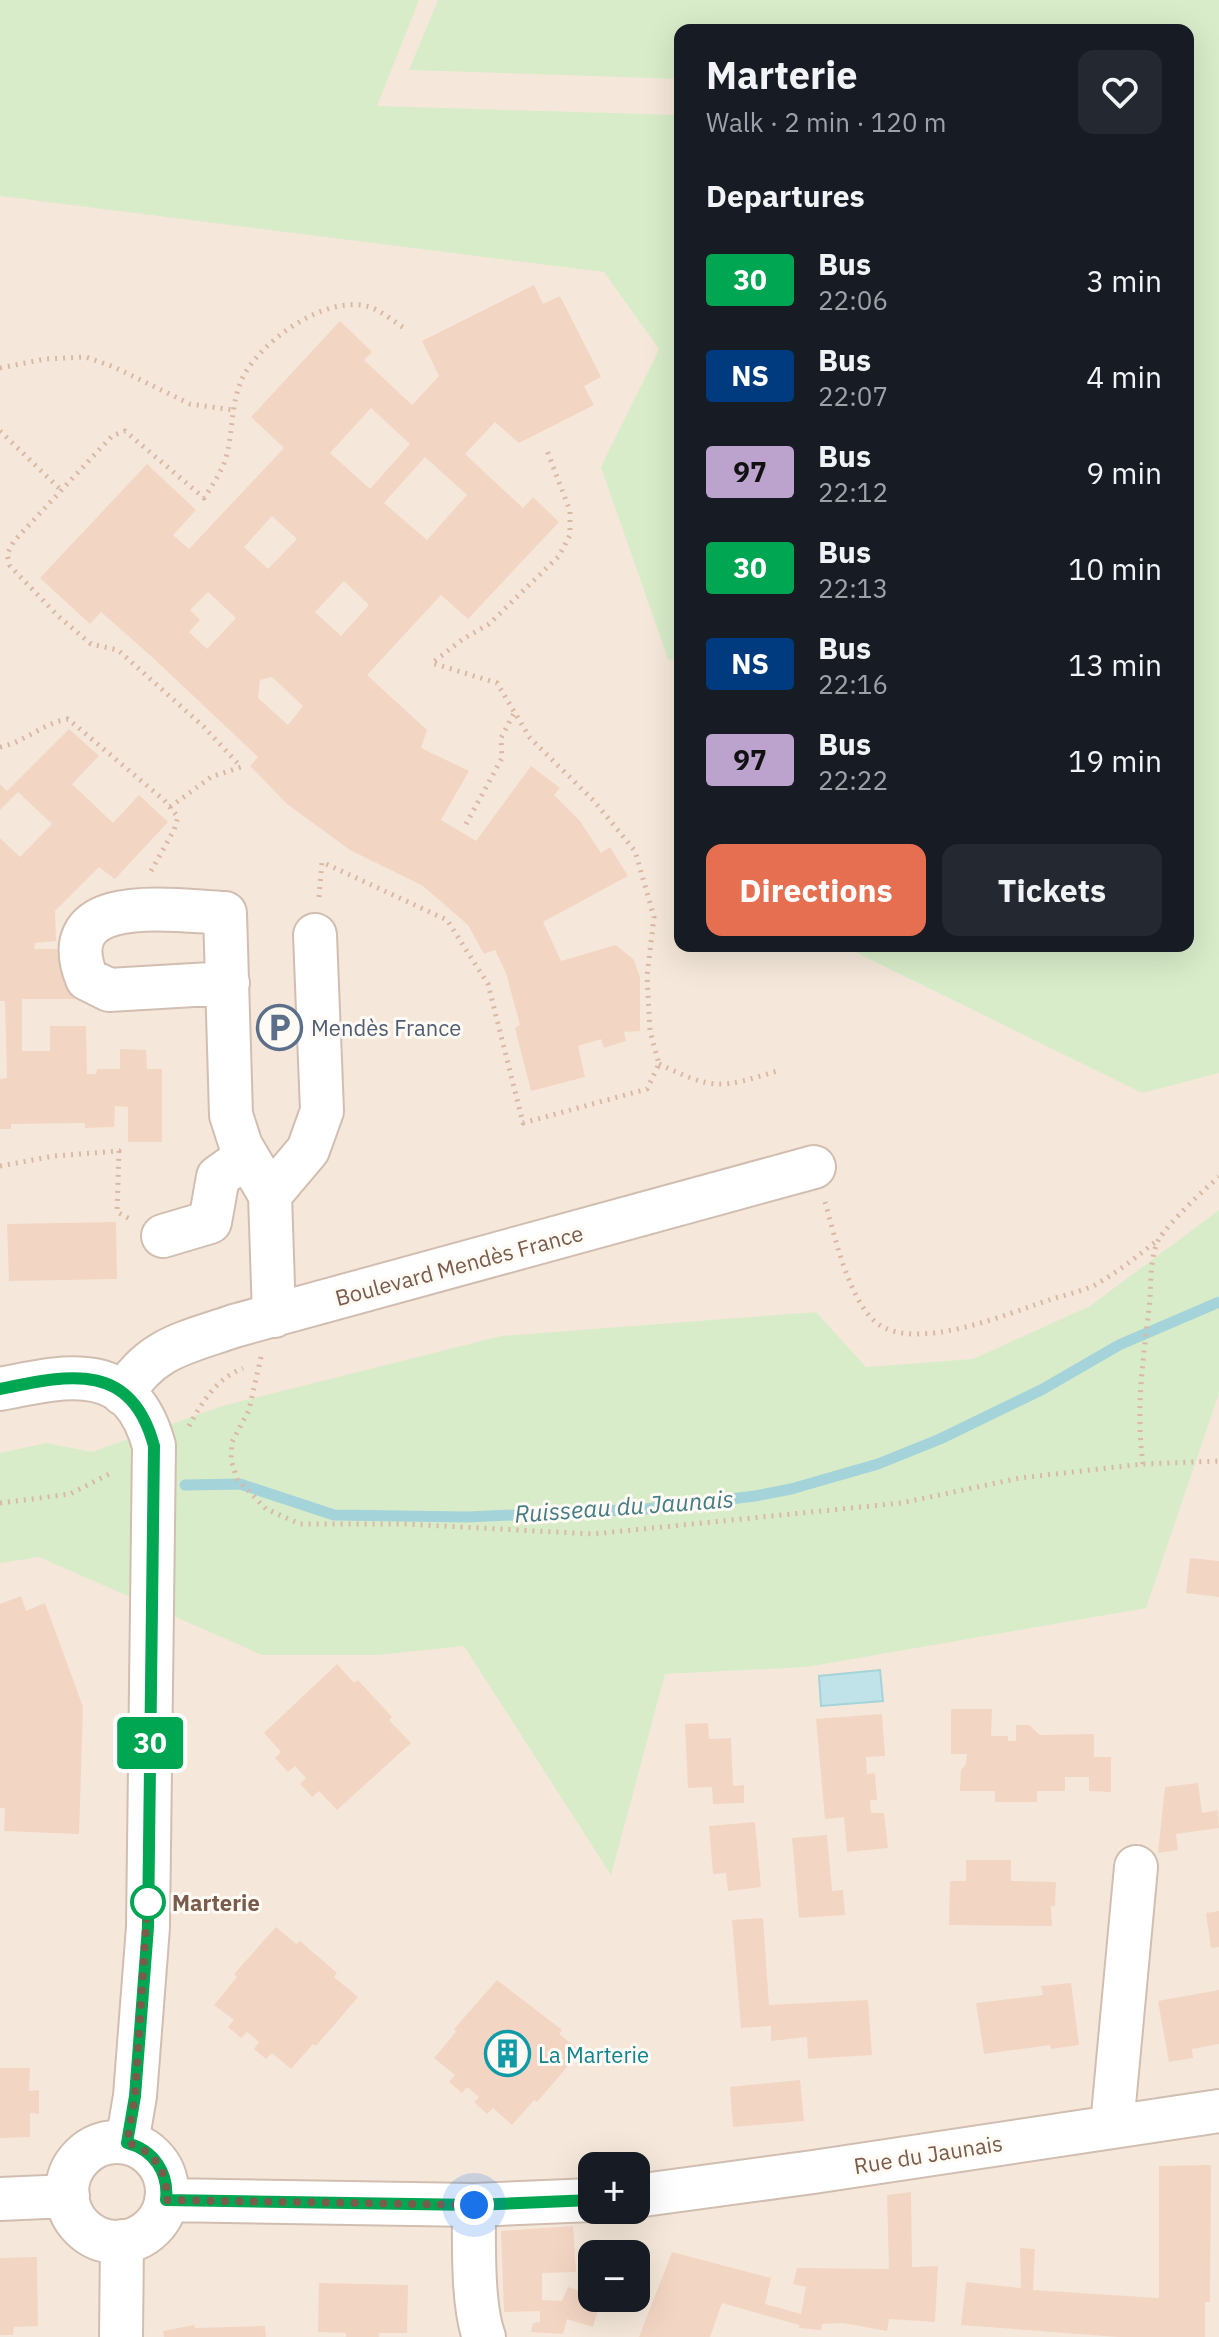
<!DOCTYPE html>
<meta charset="utf-8">
<style>
body{margin:0;font-family:"IBM Plex Sans",sans-serif;background:#242831;color:#f1f3f6;height:100vh;display:flex;flex-direction:column;font-size:30px;white-space:nowrap}
*{box-sizing:border-box;margin:0}
p{font-size:26px;color:#9ea1a6}
.icon{flex:none;width:44px;height:44px;fill:none;stroke:currentColor;stroke-width:2;stroke-linecap:round;stroke-linejoin:round}
.map{position:relative;flex:1;overflow:hidden}
.details{position:absolute;left:674px;top:24px;width:520px;height:928px;display:flex;flex-direction:column;background:#171b24;border-radius:16px;box-shadow:0 8px 32px #0002}
.details>*{flex:none}
.badge{padding:0 16px;border-radius:6px;font-size:28px;line-height:52px}
.tools{position:absolute;left:578px;top:2152px;display:grid;gap:16px}
.tools a{display:grid;place-items:center;width:72px;height:72px;border-radius:16px;background:#171b24;box-shadow:0 8px 32px #0002;font-size:40px}
.you{position:absolute;width:40px;height:40px;margin:-20px;border:6px solid #fff;border-radius:50%;background:#1a73e8;box-shadow:0 0 0 12px #1a73e833}
.map>.badge{position:absolute;translate:-50% -50%;box-shadow:0 0 0 4px #fff}
h2{padding:0 32px;font-size:30px;line-height:72px}
.round{display:grid;place-items:center;flex:none;width:84px;height:84px;border-radius:16px;background:#242831}
.headline{display:flex;align-items:center;justify-content:space-between;height:136px;padding:0 32px}
h1{font-size:38px;font-weight:700;line-height:60px}
.action{display:flex;gap:16px;margin-top:auto;padding:16px 32px}
.action a{flex:1;height:92px;border-radius:16px;background:#e76f51;color:#fff;font-size:32px;font-weight:700;line-height:92px;text-align:center}
.action a+a{background:#242831;color:#f1f3f6}
ul{padding:0;list-style:none}
li{display:flex;align-items:center;gap:24px;height:96px;padding:0 32px}
li div{flex:1}
li b{display:block;font-size:30px}
li em{font-style:normal}
li .badge{min-width:88px;font-weight:700;text-align:center}
.map>svg:first-child{display:block}
.residential{fill:#f5e8da;fill-rule:evenodd}
.green{fill:#d8ecc9}
.water{fill:#bfe3e8;stroke:#a5d3da;stroke-width:2}
.lines{fill:none;stroke-linecap:round;stroke-linejoin:round}
.stream{stroke:#a5d3da;stroke-width:11}
.building{fill:#f3d5c3;fill-rule:evenodd}
.minor-casing{stroke:#d1beb0;stroke-width:46}
.path{stroke:#d9b8a5;stroke-width:5;stroke-dasharray:2 6;stroke-linecap:butt}
.minor{stroke:#fff;stroke-width:42}
.line-casing{stroke:#fff;stroke-width:18}
.line{stroke:#00a651;stroke-width:12}
.walk{stroke:#7a5c4d;stroke-width:8;stroke-dasharray:0 14.4}
.stop-dot{fill:#fff;stroke:#00a651;stroke-width:4}
.labels{text-anchor:middle;dominant-baseline:central;stroke-width:6;stroke-linejoin:round;paint-order:stroke}
.service-label{font-size:22px;fill:#4e5e75;stroke:#fffaf3;text-anchor:start}
.street-label{font-size:22px;fill:#7a5c4d;stroke:#fffaf3}
.stop-label{font-size:22px;font-weight:bold;fill:#7a5c4d;stroke:#fffaf3;text-anchor:start}
.culture-label{font-size:22px;fill:#0d838f;stroke:#fffaf3;text-anchor:start}
.water-label{font-size:24px;font-style:italic;fill:#437c86;stroke:#fffaf3}
</style>
<div class="map">
<svg width="1219" height="2337" viewBox="0 0 1219 2337">
<rect width="100%" height="100%" fill="#fdf6ec"/>
<path class="residential" d="M0,0H1219V2337H0ZM680,30H1188V946H680ZM592,2166H636V2210H592ZM592,2254H636V2298H592Z"/>
<path class="green" d="M0,0H419L377,106L680,115V661L668,659L601,467L659,349L604,272L0,196Z
M438,0H1219V1073L1142,1093L843,946H1188V30H680V79L409,70Z
M1219,1210V1393L1146,1608L806,1667L665,1674L611,1875L464,1646L377,1655H262L39,1557L0,1563V1453L46,1443L92,1452L222,1406L501,1336L816,1312L866,1367L973,1359L1090,1306Z"/>
<path class="water" d="M880,1670L883,1701L821,1706L819,1676Z"/>
<g class="lines">
<path class="stream" d="M185,1485L240,1484L334,1515L467,1517L646,1509L755,1496L791,1489L878,1464L940,1439L1043,1389L1119,1345L1219,1302"/>
</g>
<path class="building" d="M534,285L543,304L560,296L601,377L584,386L594,405L519,443L495,422L465,454L523,508L533,497L559,522L468,619L441,595L367,675L427,730L421,748L469,771L441,820L476,841L531,766L560,788L554,795L580,821L601,853L610,847L628,876L543,922L561,961L616,945L634,960L640,977V1031L624,1032L626,1041L604,1048L601,1039L578,1046L585,1077L531,1091L515,1028L520,1025L506,973L495,950L484,954L468,925L423,886L350,850L287,804L250,766L258,757L151,656L101,612L90,624L40,578L147,464L196,510L173,535L189,549L284,448L251,417L340,321L372,352L364,360L412,405L439,376L422,341ZM371,408L410,444L370,489L330,453ZM425,457L467,495L427,540L384,503ZM272,516L297,539L268,569L244,547ZM344,581L369,605L341,636L315,612ZM208,592L236,618L207,649L189,632L200,620L190,610ZM272,677L303,706L288,725L258,698L260,680Z
M69,729L99,756L72,784L113,823L139,795L168,822L115,879L99,867L55,911L56,941L35,943L34,949H73L74,999H22V1051H50V1026H86L87,1074H96L97,1069H120V1049L146,1050L147,1069H162V1142H128V1107L115,1106L114,1127L85,1128V1123L11,1124V1129H0V1079L7,1078L5,1001H0V838L20,857L52,824L18,792L0,810V784L7,791Z
M116,1222L117,1279L9,1281L7,1224Z
M1190,1558L1219,1561V1597L1186,1593Z
M21,1596L26,1611L45,1603L83,1707L79,1834L4,1831L5,1808H0V1604Z
M337,1664L354,1683L358,1680L392,1717L389,1720L411,1743L337,1810L319,1791L312,1797L300,1784L306,1778L295,1766L288,1772L275,1758L281,1752L264,1733Z
M951,1709H992L991,1736H1008V1741H1016V1725H1029L1040,1735L1094,1734V1757H1111V1792L1089,1791V1777H1065V1791H1037V1802H995V1791H960L961,1770L966,1764L967,1754H951Z
M882,1714L885,1756L866,1757L867,1774L875,1773L877,1800H870L871,1813H884L888,1848L847,1852L844,1817L825,1819L816,1719Z
M708,1723L709,1739L731,1738L733,1786L744,1785V1803L713,1804L712,1787L688,1788L685,1724Z
M1198,1783L1202,1813L1218,1810L1219,1828L1176,1834L1178,1850L1158,1853L1165,1787Z
M755,1822L761,1887L728,1891L726,1873L713,1874L709,1826Z
M827,1835L832,1891L843,1890L845,1915L799,1918L792,1838Z
M966,1860H1011V1881L1056,1882L1055,1906H1051L1052,1926L949,1925L950,1881H966Z
M1219,1911V1947L1211,1948L1206,1913Z
M763,1918L769,2005L868,2000L872,2055L808,2059L807,2037L771,2041V2026L741,2028L732,1920Z
M276,1927L296,1944L300,1941L337,1973L334,1977L358,1997L316,2046L313,2044L291,2069L272,2053L266,2059L254,2049L259,2042L247,2032L241,2038L228,2027L234,2020L214,2005L237,1977L234,1974Z
M497,1980L562,2030L559,2034L581,2051L537,2102L534,2100L512,2125L493,2108L487,2114L474,2102L479,2097L467,2087L462,2093L449,2082L455,2075L434,2058L456,2032L454,2029Z
M1071,1983L1079,2045L1051,2049L1050,2045L984,2054L976,2003L1043,1995L1041,1986Z
M1219,1990V2044L1192,2049L1193,2058L1169,2062L1158,2001Z
M0,2068H30L29,2091L39,2090V2114L30,2113V2137L0,2138Z
M800,2080L804,2121L733,2127L730,2087Z
M1211,2165L1210,2302H1205V2337H1118L961,2325L966,2282L1021,2288L1020,2248L1035,2249L1033,2290L1159,2298V2166Z
M911,2192L912,2267L938,2266L935,2322L889,2319L887,2331L843,2323L822,2324L821,2330L799,2328V2325L722,2303L710,2337H639L672,2252L771,2278L765,2304L801,2314L806,2287L793,2284L797,2268L889,2269L887,2195Z
M573,2226L576,2272L542,2273V2300L562,2301L568,2287L592,2295V2298H596L594,2305L599,2307L593,2327L567,2319L563,2334L531,2332L533,2323L540,2322V2311L504,2312L501,2231Z
M37,2257L38,2326L14,2327L13,2335H0V2258Z
M319,2283L408,2285L407,2333H379V2337H346V2333L318,2332Z
M194,2325L195,2328L265,2326L266,2337H164L163,2331Z"/>
<g class="lines">
<defs>
<path id="minor" d="M228,983L109,990L87,979C51,890 175,911 225,913L231,1115L241,1146L270,1195
M163,1236L210,1222L218,1177L247,1156
M274,1316L270,1195L308,1150L322,1111L315,935
M0,1389C68,1375 131,1360 154,1446L148,1927L135,2096L127,2143
M123,1394C151,1347 186,1343 234,1326L814,1167
M1112,2126L1136,1867
M67 2192a50 50 0 1 1 100 0a50 50 0 1 1-100 0Z
M636,2196L813,2172L1219,2111
M0,2199L68,2196
M166,2200L474,2205L592,2200
M474,2205C474,2241 472,2305 484,2337
M121,2337L122,2241"/>
</defs>
<use href="#minor" class="minor-casing"/>
<path class="path" d="M0,368L45,359L86,357L114,367L190,404L233,410
M0,431L62,491
M0,747C25,742 43,723 68,719L164,800L178,817L174,830L151,871
M170,807L211,777L241,767L204,727L118,650L91,644L58,616L10,566L7,554L14,541L112,436L125,431L204,498C213,484 223,470 227,454C233,430 231,405 241,381C258,343 322,296 366,306C378,308 393,321 404,328
M466,824L502,758L501,738L514,713
M319,897L322,862L447,920L488,984L523,1123L647,1089L659,1064L650,1031L647,976L654,917L635,851L594,801L530,738L497,683L432,663L463,639L489,624L559,556L570,535V511L546,448
M659,1064C714,1090 719,1089 777,1071
M0,1166L54,1156L119,1151L117,1212L130,1219
M825,1202C835,1237 849,1302 878,1324C917,1352 1007,1314 1049,1300C1064,1295 1080,1292 1095,1285C1118,1272 1139,1255 1159,1239
M261,1357L249,1410L232,1442L231,1460L237,1479L266,1509L300,1524H405L593,1534L901,1503L1020,1478L1143,1464L1219,1461
M189,1426C202,1402 216,1379 243,1368
M1143,1464C1135,1404 1144,1358 1150,1299C1151,1280 1150,1256 1159,1239C1167,1225 1206,1187 1219,1177
M0,1503L70,1494L113,1472"/>
<use href="#minor" class="minor"/>
</g>
<g class="lines">
<defs>
<path id="line" d="M0,1389C68,1375 131,1360 154,1446L148,1927L135,2096L127,2143C154,2150 169,2173 166,2200L474,2205L592,2200"/>
</defs>
<use href="#line" class="line-casing"/>
<use href="#line" class="line"/>
<path class="walk" d="M148,1902V1896L135,2096L127,2143C154,2150 169,2173 166,2200L474,2205"/>
</g>
<defs>
<symbol id="parking-ring" viewBox="-11 -11 22 22"><circle r="9.5" fill="#fffaf3" stroke="#5c6f8a" stroke-width="1.5"/><path d="M-3.5-5.5H1a3.5 3.5 0 0 1 0 7H-1V5.5H-3.5ZM-1-3.4V-.6H.8a1.4 1.4 0 0 0 0-2.8Z" fill="#5c6f8a"/></symbol>
<symbol id="building-ring" viewBox="-11 -11 22 22"><circle r="9.5" fill="#fffaf3" stroke="#0f9aa8" stroke-width="1.5"/><path d="M-4-6H4V6H1V3H-1V6H-4ZM-2.5-4.3h1.7v1.8h-1.7ZM.8-4.3h1.7v1.8H.8ZM-2.5-1h1.7V.8h-1.7ZM.8-1h1.7V.8H.8Z" fill="#0f9aa8"/></symbol>
</defs>
<g fill-rule="evenodd">
<use href="#parking-ring" x="254" y="1002" width="51" height="51"/>
<use href="#building-ring" x="482" y="2028" width="51" height="51"/>
</g>
<circle class="stop-dot" cx="148" cy="1902" r="16"/>
<g class="labels">
<g class="service-label">
<text x="311" y="1027">Mendès France</text>
</g>
<g class="street-label">
<text transform="translate(459 1265) rotate(-15)">Boulevard Mendès France</text>
<text transform="translate(928 2154) rotate(-9)">Rue du Jaunais</text>
</g>
<g class="stop-label">
<text x="172" y="1902">Marterie</text>
</g>
<g class="culture-label">
<text x="538" y="2054">La Marterie</text>
</g>
<g class="water-label">
<text transform="translate(624 1506) rotate(-4)">Ruisseau du Jaunais</text>
</g>
</g>
</svg>
<div class="tools">
<a>+</a>
<a>−</a>
</div>
<div class="you" style="left:474px;top:2205px"></div>
<b class="badge" style="left:150px;top:1743px;background:#00a651;color:#fff">30</b>
<section class="details">
<div class="headline"><div><h1>Marterie</h1><p>Walk · 2 min · 120 m</p></div><a class="round"><svg class="icon" aria-label="heart" viewBox="0 0 24 24"><path d="M12 20l-8-8c-3-5 5-10 8-4 3-6 11-1 8 4z"/></svg></a></div>
<h2>Departures</h2>
<ul>
<li><span class="badge" style="background:#00a651;color:#fff">30</span><div><b>Bus</b><p>22:06</p></div><em>3 min</em></li>
<li><span class="badge" style="background:#003b80;color:#fff">NS</span><div><b>Bus</b><p>22:07</p></div><em>4 min</em></li>
<li><span class="badge" style="background:#bca3ce;color:#111">97</span><div><b>Bus</b><p>22:12</p></div><em>9 min</em></li>
<li><span class="badge" style="background:#00a651;color:#fff">30</span><div><b>Bus</b><p>22:13</p></div><em>10 min</em></li>
<li><span class="badge" style="background:#003b80;color:#fff">NS</span><div><b>Bus</b><p>22:16</p></div><em>13 min</em></li>
<li><span class="badge" style="background:#bca3ce;color:#111">97</span><div><b>Bus</b><p>22:22</p></div><em>19 min</em></li>
</ul>
<div class="action"><a>Directions</a><a>Tickets</a></div>
</section>
</div>
